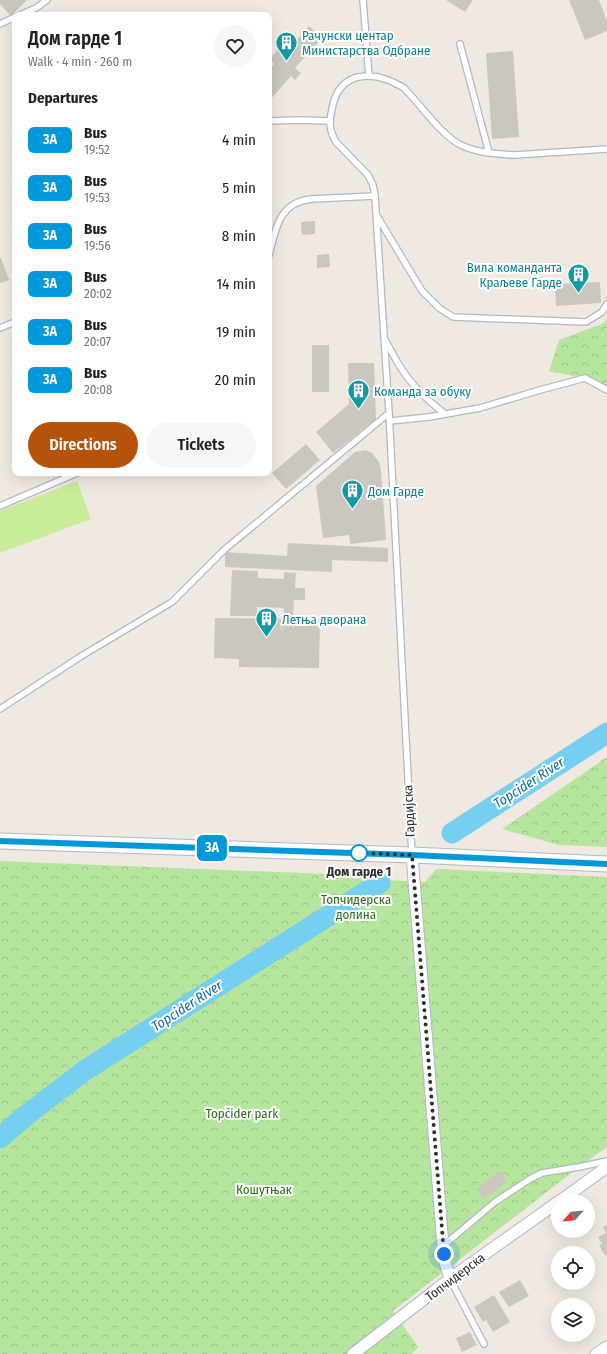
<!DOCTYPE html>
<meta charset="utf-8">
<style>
body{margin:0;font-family:"Fira Sans Condensed",sans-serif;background:#f6f6f6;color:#222;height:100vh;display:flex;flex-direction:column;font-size:15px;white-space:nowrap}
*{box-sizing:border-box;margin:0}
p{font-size:13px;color:#767676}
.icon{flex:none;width:22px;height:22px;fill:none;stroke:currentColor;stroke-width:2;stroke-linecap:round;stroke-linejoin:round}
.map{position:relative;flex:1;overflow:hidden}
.side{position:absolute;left:12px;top:12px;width:260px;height:464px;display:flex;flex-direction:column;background:#fff;border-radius:8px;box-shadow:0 4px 16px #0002}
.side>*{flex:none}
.badge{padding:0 8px;border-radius:6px;font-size:14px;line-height:26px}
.needle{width:26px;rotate:243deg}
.buttons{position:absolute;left:551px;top:1194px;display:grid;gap:8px}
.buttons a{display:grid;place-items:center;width:44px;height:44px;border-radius:50%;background:#fff;box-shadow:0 4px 16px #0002;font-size:20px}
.you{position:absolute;width:20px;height:20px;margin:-10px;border:3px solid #fff;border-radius:50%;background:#1a73e8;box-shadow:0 0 0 6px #1a73e833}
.map>.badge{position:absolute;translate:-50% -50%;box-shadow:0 0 0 2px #fff}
h2{padding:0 16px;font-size:15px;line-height:36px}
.round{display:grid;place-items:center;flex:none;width:42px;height:42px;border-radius:21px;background:#f6f6f6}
.head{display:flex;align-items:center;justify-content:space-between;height:68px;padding:0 16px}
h1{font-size:19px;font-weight:600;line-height:30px}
.action{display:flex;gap:8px;margin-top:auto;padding:8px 16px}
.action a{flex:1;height:46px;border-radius:24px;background:#b45309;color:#fff;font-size:16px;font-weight:600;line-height:46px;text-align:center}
.action a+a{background:#f6f6f6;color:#222}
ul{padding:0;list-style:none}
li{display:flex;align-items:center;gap:12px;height:48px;padding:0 16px}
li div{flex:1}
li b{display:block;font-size:15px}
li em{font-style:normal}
li .badge{min-width:44px;font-weight:700;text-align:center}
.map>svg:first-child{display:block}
.forest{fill:url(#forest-crowns)}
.pitch{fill:#c9ec9a}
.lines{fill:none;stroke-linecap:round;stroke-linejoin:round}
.river{stroke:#75cff0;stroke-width:21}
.building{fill:#cbc7bf}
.service-casing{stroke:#b4b7c1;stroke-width:8}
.minor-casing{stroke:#b4b7c1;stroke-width:13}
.secondary-casing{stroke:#b4b7c1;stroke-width:17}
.service{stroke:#fff;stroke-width:5.5}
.minor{stroke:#fff;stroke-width:11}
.secondary{stroke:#fff;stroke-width:15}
.line-casing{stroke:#fff;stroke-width:9}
.line{stroke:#0098da;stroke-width:6}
.walk{stroke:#2e2e2e;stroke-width:4;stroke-dasharray:0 7.2}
.stop-dot{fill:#fff;stroke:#0098da;stroke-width:2}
.labels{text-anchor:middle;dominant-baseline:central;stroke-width:4;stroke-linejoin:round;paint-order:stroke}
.culture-label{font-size:13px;fill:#0d838f;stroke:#fff;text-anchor:start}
.street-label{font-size:13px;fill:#2e2e2e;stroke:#fff}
.stop-label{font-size:13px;font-weight:bold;fill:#2e2e2e;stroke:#fff}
.park-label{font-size:13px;fill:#2c6e1b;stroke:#fff}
.water-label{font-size:14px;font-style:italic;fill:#0d6fa3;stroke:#fff}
</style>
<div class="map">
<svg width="607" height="1354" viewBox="0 0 607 1354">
<defs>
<pattern id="forest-crowns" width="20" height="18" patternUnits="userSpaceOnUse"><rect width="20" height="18" fill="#b6e59e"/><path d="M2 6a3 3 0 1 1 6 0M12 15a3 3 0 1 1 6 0" fill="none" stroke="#9dc588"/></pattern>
</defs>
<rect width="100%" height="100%" fill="#efe9e1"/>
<path class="forest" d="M607,319V390L585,378L549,371L559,340L604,323Z
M607,757V847L559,845L502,829Z
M0,861L327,874L349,878L425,882L436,869L607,877V1147L579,1167L393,1311L418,1347L412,1354H0Z"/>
<path class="pitch" d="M77,481L91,519L0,553V511Z"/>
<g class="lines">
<path class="river" d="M452,833L607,733
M0,1138L24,1117L84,1071L380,883"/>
</g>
<path class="building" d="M0,0H27L11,16L0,4Z
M446,0H473L465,12Z
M569,0H599L607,21V31L585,40Z
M309,26L322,38L295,68L301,73L295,80L291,76L269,101V70L274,64L269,60L281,46L287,51Z
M513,51L519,137L492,139L486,53Z
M315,221V234L302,235L301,222Z
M329,254L330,267L317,268V255Z
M1,258L9,280L0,283V259Z
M600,282L601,303L556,306L555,284Z
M312,345H329V392H312Z
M348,363H374L376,419L333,453L316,432L349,404Z
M306,444L320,460L286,489L272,473Z
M366,450L372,453L379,462L381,470L386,540L350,544L349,535L323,538L316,486L355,452Z
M288,543L388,548V562L332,560V572L225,567V552L287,556Z
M232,570L258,571V578L284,579V572L296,573L295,588H305V600H294L293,617L283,616L284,608L257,607V616H230Z
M215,618L320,619L319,668L239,667V659L214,658Z
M500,1171L507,1182L484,1199L476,1189Z
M607,1225V1254L605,1256L599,1245L602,1244L598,1237L606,1233L603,1227Z
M520,1280L529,1296L509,1307L499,1292Z
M494,1295L510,1322L493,1332L486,1320L483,1322L474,1307Z
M470,1332L477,1345L462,1352L456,1338Z"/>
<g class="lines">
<defs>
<path id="service" d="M363,0L369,76
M20,15L36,8L47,0
M0,24L15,17
M460,44L489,153
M269,121L300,120L330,121
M377,216L422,291L439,308L453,317L586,322L602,312L607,304
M269,255C276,229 278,203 311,199L375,196
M0,328L15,322
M385,340C390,348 394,357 399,365C410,383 428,401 445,414
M390,421L429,417L480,408L540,390L585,378L607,390
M0,506L77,473
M0,709L83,655L172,602L224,550L389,413
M412,855L389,413L375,196L373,185L368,175L336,142C329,130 329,122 332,109C339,69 375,70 404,88C421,105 442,137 463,146C479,153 498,154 515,155L607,149
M443,1246L495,1202L530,1179L542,1173L579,1167L607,1161
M450,1279L484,1344"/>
<path id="minor" d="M412,855L443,1246L445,1262L450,1279
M560,1201L607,1167
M353,1354L455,1275L558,1202
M596,1354L607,1347"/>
<path id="secondary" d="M0,841L412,855L607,864"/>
</defs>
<use href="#service" class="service-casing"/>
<use href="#minor" class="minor-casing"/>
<use href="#secondary" class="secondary-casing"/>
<use href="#service" class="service"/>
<use href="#minor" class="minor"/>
<use href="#secondary" class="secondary"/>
</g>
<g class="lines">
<defs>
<path id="line" d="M0,841L412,855L607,864"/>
</defs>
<use href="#line" class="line-casing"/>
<use href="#line" class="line"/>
<path class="walk" d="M359,853L412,855L444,1254"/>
</g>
<defs>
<symbol id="building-pin" viewBox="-11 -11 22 30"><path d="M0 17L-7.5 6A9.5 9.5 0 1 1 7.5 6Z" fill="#0f9aa8" stroke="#fff"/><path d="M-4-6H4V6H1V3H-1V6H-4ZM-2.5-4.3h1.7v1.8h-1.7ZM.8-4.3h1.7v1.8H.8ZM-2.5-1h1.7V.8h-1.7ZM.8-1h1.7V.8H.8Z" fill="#fff"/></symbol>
</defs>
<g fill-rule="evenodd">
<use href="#building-pin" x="274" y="30" width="25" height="34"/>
<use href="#building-pin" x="566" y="262" width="25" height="34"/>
<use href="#building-pin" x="346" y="378" width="25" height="34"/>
<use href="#building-pin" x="340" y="478" width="25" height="34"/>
<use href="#building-pin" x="254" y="606" width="25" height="34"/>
</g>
<circle class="stop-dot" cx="359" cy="853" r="8"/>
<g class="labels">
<g class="culture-label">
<text x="302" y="35">Рачунски центар<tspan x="302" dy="15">Министарства Одбране</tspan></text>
<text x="562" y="267" text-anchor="end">Вила команданта<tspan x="562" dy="15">Краљеве Гарде</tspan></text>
<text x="374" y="391">Команда за обуку</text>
<text x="368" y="491">Дом Гарде</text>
<text x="282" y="619">Летња дворана</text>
</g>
<g class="street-label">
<text transform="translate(409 811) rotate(-93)">Гардијска</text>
<text transform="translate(455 1277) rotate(-37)">Топчидерска</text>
</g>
<g class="stop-label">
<text x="359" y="871">Дом гарде 1</text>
</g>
<g class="park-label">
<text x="356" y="899">Топчидерска<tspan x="356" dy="15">долина</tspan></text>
<text x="242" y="1113">Topčider park</text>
<text x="264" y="1189">Кошутњак</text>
</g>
<g class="water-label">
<text transform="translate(529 783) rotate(-33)">Topcider River</text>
<text transform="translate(187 1006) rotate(-33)">Topcider River</text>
</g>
</g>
</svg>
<div class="buttons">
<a><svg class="needle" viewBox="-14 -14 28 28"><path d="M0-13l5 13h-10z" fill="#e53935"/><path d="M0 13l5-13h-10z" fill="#767676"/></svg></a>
<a><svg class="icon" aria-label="locate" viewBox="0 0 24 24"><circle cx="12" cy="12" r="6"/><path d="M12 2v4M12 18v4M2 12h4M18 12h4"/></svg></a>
<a><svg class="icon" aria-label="layers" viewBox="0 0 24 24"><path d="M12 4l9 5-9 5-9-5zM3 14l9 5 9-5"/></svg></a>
</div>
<div class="you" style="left:444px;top:1254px"></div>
<b class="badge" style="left:212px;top:848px;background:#0098da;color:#fff">3A</b>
<section class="side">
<div class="head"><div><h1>Дом гарде 1</h1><p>Walk · 4 min · 260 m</p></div><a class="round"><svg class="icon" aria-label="heart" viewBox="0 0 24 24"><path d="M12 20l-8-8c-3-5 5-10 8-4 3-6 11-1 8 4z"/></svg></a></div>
<h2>Departures</h2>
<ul>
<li><span class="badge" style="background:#0098da;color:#fff">3A</span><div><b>Bus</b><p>19:52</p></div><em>4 min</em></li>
<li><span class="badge" style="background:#0098da;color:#fff">3A</span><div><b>Bus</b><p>19:53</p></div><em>5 min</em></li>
<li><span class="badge" style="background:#0098da;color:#fff">3A</span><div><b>Bus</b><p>19:56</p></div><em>8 min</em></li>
<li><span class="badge" style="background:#0098da;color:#fff">3A</span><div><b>Bus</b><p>20:02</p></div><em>14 min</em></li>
<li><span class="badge" style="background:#0098da;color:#fff">3A</span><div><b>Bus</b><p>20:07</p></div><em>19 min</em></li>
<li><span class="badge" style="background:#0098da;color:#fff">3A</span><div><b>Bus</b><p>20:08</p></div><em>20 min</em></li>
</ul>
<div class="action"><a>Directions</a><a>Tickets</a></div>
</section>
</div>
